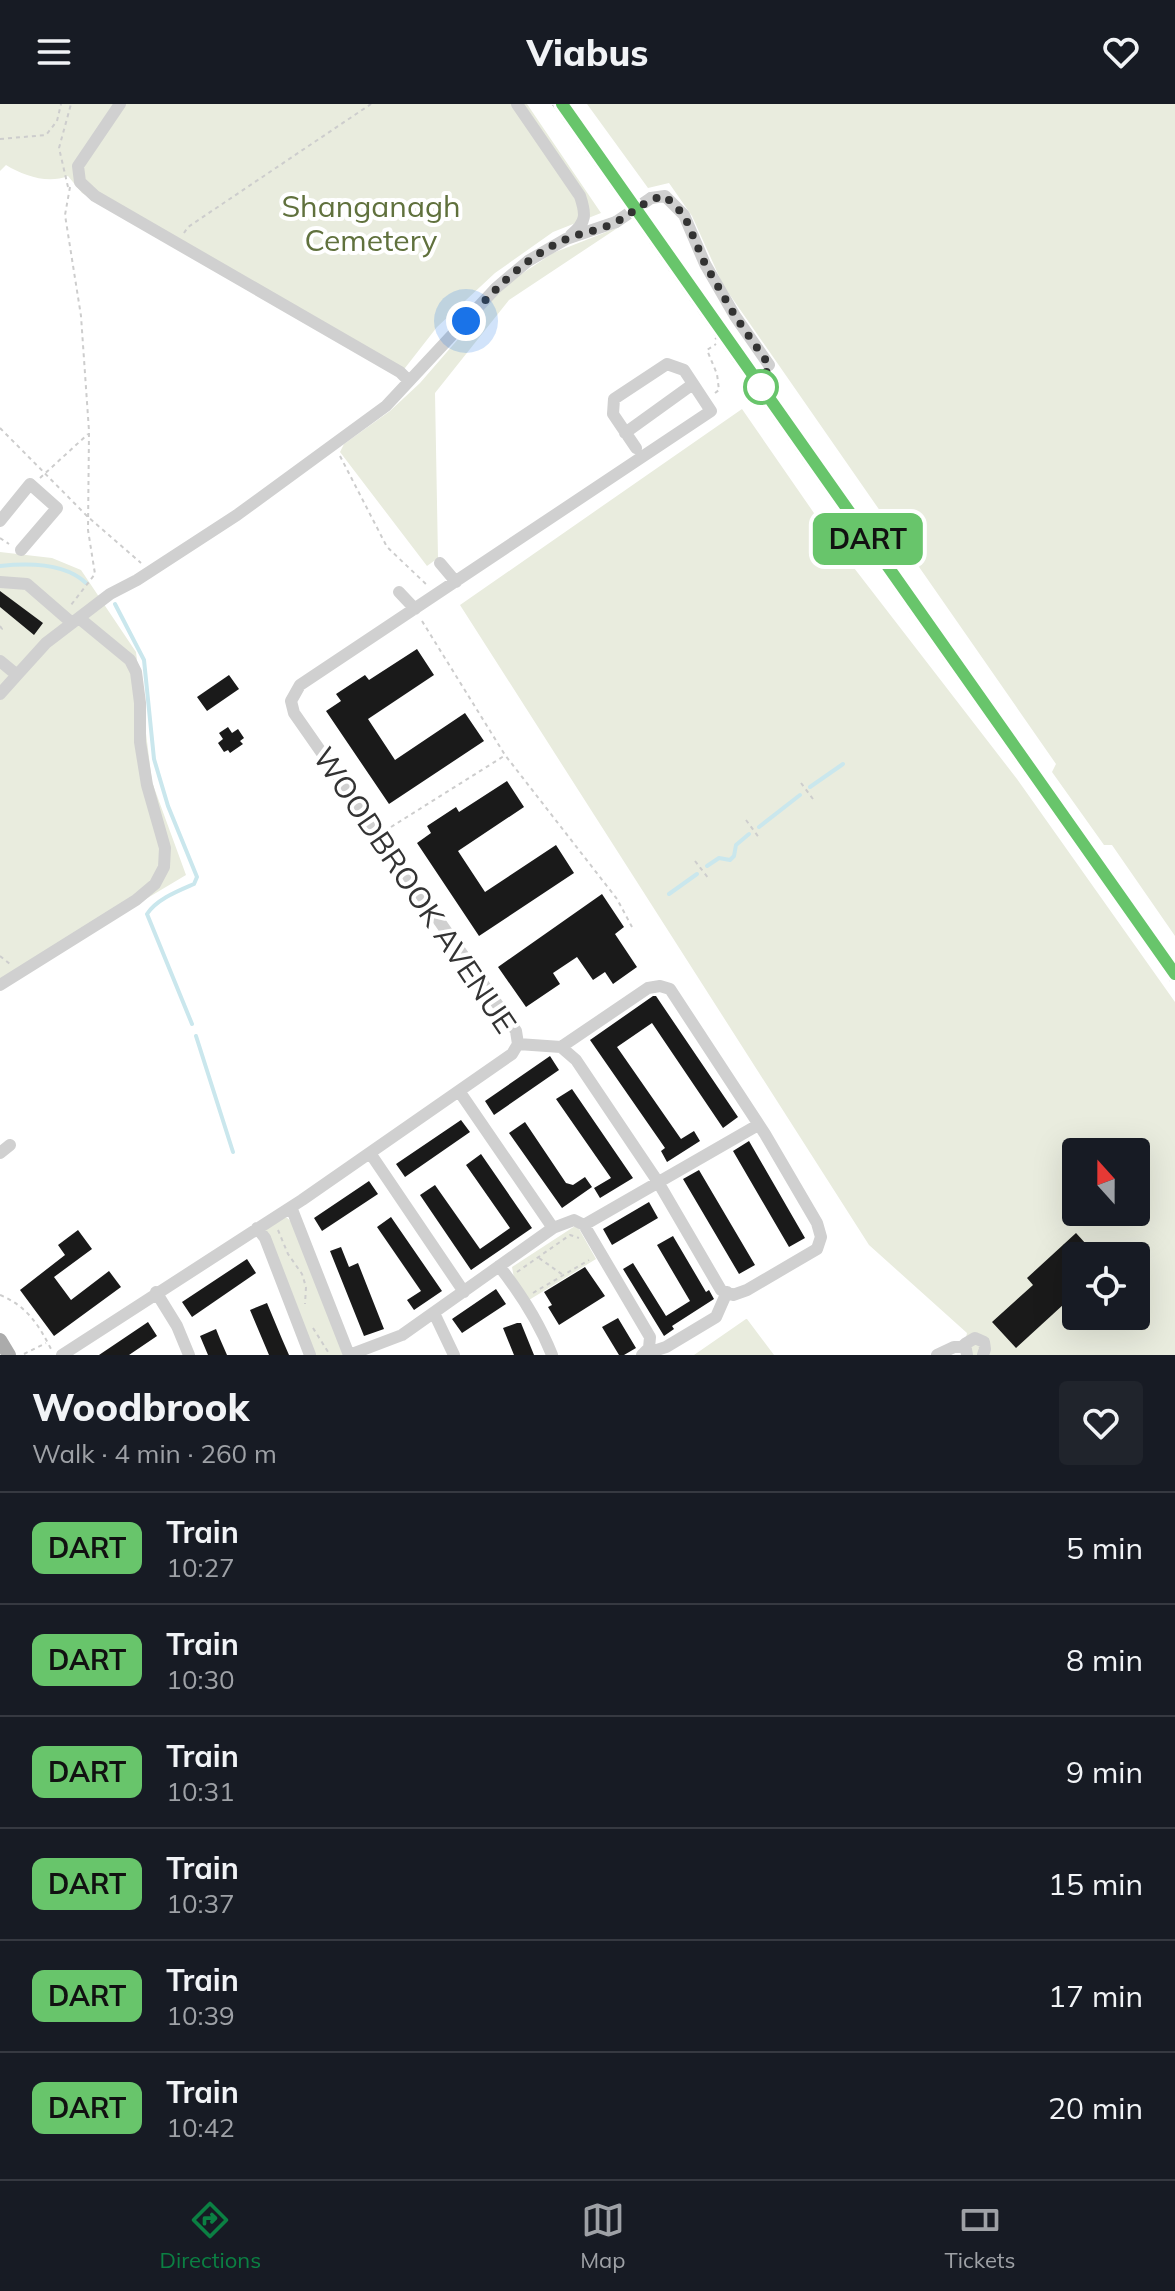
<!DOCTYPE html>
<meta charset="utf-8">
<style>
body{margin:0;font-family:Mulish,sans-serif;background:#20242c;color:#f1f3f6;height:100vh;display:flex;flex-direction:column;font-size:30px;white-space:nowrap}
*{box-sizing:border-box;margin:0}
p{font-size:26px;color:#9ea1a6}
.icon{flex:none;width:44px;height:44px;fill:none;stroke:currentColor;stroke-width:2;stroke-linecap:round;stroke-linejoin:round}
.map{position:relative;height:1251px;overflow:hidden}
.details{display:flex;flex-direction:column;background:#171b24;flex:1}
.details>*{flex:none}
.badge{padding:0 16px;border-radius:12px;font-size:28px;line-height:52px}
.needle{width:52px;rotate:339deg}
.buttons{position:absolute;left:1062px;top:1034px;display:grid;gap:16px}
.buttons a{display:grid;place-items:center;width:88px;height:88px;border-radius:8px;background:#171b24;box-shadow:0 8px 32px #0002;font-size:40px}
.you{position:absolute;width:40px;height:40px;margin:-20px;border:6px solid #fff;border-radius:50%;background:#1a73e8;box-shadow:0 0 0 12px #1a73e833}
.map>.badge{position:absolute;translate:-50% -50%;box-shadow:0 0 0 4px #fff}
.round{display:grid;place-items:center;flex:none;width:84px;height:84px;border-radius:8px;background:#20242c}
.headline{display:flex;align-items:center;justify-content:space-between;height:136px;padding:0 32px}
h1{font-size:38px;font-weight:800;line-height:60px}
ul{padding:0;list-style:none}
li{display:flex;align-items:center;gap:24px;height:112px;padding:0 32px;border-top:2px solid #363941}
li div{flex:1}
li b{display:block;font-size:30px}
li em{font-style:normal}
li .badge{min-width:88px;font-weight:700;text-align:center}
header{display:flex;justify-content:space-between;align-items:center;height:104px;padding:0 32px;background:#171b24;font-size:36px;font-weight:800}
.menu{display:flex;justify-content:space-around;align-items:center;height:112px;border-top:2px solid #363941;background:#171b24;font-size:22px;color:#9ea1a6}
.menu a{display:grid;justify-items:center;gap:4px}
.menu .selected{color:#0b8043}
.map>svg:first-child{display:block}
.green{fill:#e9ecde;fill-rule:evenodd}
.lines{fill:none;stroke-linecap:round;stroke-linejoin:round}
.stream{stroke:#cae7ed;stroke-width:4}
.building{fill:#1a1a1a}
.path{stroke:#cdcdcd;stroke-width:2;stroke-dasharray:4 4;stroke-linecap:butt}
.minor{stroke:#d0d0d0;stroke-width:12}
.major{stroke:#ababab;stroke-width:14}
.rail{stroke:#888;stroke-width:4;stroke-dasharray:8 6;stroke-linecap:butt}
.path-bridge{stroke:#cdcdcd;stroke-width:2;stroke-dasharray:4 4;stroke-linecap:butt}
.minor-bridge{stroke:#d0d0d0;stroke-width:12}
.line-casing{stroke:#fff;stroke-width:18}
.line{stroke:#68c56b;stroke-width:12}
.walk{stroke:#333;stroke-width:8;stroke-dasharray:0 14.4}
.stop-dot{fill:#fff;stroke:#68c56b;stroke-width:4}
.labels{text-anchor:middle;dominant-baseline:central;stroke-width:8;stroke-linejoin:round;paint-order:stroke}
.park-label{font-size:30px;fill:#60713d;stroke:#fff}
.street-label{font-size:30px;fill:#333;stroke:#fff}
</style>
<header><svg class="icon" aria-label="menu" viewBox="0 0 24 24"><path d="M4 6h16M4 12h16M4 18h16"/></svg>Viabus<svg class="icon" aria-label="heart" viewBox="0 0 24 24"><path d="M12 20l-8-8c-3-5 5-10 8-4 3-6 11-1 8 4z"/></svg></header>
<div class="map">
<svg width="1175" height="1251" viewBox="0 0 1175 1251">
<rect width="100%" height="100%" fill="#fff"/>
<path class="green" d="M0,0H527L601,109L553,128L495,169L437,223L398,273L82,89L68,72C48,80 24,72 6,61L0,67Z
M587,0H1175V832L1112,741H1104L1052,668L1056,660L723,181L692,112L669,79L648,84Z
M619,123L509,196L435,289L438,454L427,462L340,348L344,340L390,307L420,279L505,181L553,149Z
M742,305L834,438L1017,675L1175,898V1251H962L967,1229L869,1141L460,501ZM1076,1048H1136V1108H1076ZM1076,1152H1136V1212H1076Z
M0,448L52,454L81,466L136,548L152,678L186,771L0,882Z
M286,1113L293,1119L344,1251H315L265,1129L266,1123Z
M575,1122L579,1125L596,1155L529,1196L514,1174L512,1163Z
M747,1215L774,1251H694L746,1215Z"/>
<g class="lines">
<path class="stream" d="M0,462C27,459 65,459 86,479
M115,500L144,556L154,655L168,702L197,773L194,780C178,787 157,795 147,810L192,920
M810,683L843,660
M759,723L800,691
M707,762L719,754L730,756L734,752L736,741L749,730
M669,790L697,770
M196,932L233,1048"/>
</g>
<path class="building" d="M0,487L43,519L34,531L0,503Z
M417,545L434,571L368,615L395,656L465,609L484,637L389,700L326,607L341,597L336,590L365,571L369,576Z
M229,571L239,585L207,607L197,593Z
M228,623L232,629L238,625L244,634L240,637L243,640L230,649L228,646L224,648L218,639L223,635L219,629Z
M507,677L524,703L458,747L485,788L556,741L574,769L479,832L417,739L431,729L427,722L456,703L459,708Z
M602,790L624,823L615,830L637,863L613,880L605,868L593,876L577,853L553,869L560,880L526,903L498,863Z
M653,892H656L738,1013L723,1024L652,919L617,943L681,1035L694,1027L700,1037L667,1058L661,1047L665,1044L590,936Z
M550,952L559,966L494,1011L485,997Z
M572,985L633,1074L600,1094L594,1084L611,1074L556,995Z
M461,1016L470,1028L405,1073L396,1060Z
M525,1018L566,1079L573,1081L585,1073L592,1083L562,1104L509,1029Z
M749,1037L805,1134L789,1143L733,1047Z
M481,1050L532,1124L471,1166L420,1091L435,1081L480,1145L493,1136L510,1124L466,1061Z
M699,1066L755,1161L739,1170L683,1075Z
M369,1077L378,1090L322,1127L314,1114Z
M649,1098L658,1114L612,1141L603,1125Z
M391,1113L442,1187L414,1206L407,1196L421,1187L377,1123Z
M78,1126L92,1145L54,1173L71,1196L109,1167L121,1183L54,1232L20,1186L65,1151L58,1141Z
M1076,1129L1097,1152H1076V1189L1016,1244L992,1218L1033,1181L1027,1174Z
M673,1132L706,1188L709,1186L714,1195L672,1222L674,1225L664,1232L623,1165L633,1159L666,1212L690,1197L657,1141Z
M341,1143L349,1163L358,1159L384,1225L364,1232L330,1147Z
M247,1155L256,1169L192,1213L182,1198Z
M585,1163L605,1192L559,1221L548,1203L552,1201L544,1188Z
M496,1185L506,1200L462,1229L452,1215Z
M267,1199L282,1235L289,1251H269L250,1206Z
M618,1214L636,1244L624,1251H619L602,1223Z
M148,1218L157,1232L129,1251H99Z
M517,1219H521L534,1251H514L503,1224Z
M216,1225L220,1235L227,1251H208L200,1232Z"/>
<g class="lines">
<path class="path" d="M0,35L46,31L57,17L61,0
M68,83L59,44L71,0
M70,83L65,111L81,212L89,327L88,426L95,470L71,501
M184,129L188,123L371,0
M715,289L719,286L717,270L707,246L716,240
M0,324L88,413L141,459
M340,352L387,443L427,481
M40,374L88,330
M0,434L9,440
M422,517L505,651L617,795L632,823
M0,522L2,525L0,528
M801,679L813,695
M746,716L760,735
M391,723L504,652
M695,757L709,775
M0,852L11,861
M278,1126L288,1150L302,1170L306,1183L305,1200
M539,1154L563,1171
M517,1168L570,1131L579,1134
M533,1189L589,1156
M0,1191C27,1202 39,1221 52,1247
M313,1224L330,1251
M24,1250L46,1239"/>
<path class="minor" d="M120,0L78,62L80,78L95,92L400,268L409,277
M517,0L580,92C586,110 587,118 571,131
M651,94L665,92L684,111L705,160L735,212L769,261
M625,329L693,280
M0,417L30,380L57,404L21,446
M440,459L456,478
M0,478L27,480L72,519
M399,488L415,505
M0,557L17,571L0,590
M17,571L46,539L110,490L137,476L237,411L386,302L496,184L528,157L566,135L616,118
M0,881L136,796L155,780L164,763L165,744L147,681L140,638V599L136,568L130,556L79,514
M518,940L561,943L576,956L658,1078L721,1186L733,1191L747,1186L817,1145L821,1133L817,1119L765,1030L670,885L660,882L648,884L561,943
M459,987L553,1124
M0,1049L10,1041
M370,1049L464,1188
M291,1103L349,1251L402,1231L553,1124L574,1116L584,1121L758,1021
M584,1121L650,1233L649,1244L642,1251
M257,1124L265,1134L310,1251
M499,1162C521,1190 539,1218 552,1251
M156,1188L177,1222L189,1251
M434,1209L454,1251
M649,1244L654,1247L666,1243L716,1213L727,1188
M62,1251L302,1096L512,950L518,940L516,927L294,609L291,597L300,581L711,307L684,266L667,260L614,295L613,310L636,344
M937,1251L954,1243H964
M967,1251L965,1240L975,1234L984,1238L985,1245L983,1251"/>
<path class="major" d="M0,1236L9,1251"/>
<path class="rail" d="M554,0L1175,881"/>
<path class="path-bridge" d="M715,235L725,228"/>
<path class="minor-bridge" d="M616,118L651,94"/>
</g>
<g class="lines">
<defs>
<path id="line" d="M562,0L1175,870"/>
</defs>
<use href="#line" class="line-casing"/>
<use href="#line" class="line"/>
<path class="walk" d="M466,217C495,185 527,151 569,134C584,128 602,126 616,118C634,109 645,95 665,92L684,111L705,160L735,212L769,261L761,283"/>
</g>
<circle class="stop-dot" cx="761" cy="283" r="16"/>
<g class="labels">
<g class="park-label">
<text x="371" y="102">Shanganagh<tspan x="371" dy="34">Cemetery</tspan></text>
</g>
<g class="street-label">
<text transform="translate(415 786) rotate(56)">WOODBROOK AVENUE</text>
</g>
</g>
</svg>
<div class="buttons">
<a><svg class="needle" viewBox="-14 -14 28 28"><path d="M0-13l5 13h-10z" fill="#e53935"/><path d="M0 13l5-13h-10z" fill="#9ea1a6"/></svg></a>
<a><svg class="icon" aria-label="locate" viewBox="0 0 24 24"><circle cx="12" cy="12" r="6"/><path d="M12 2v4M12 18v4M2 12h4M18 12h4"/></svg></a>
</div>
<div class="you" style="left:466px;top:217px"></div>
<b class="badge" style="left:868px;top:435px;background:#68c56b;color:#111">DART</b>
</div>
<section class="details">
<div class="headline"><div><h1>Woodbrook</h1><p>Walk · 4 min · 260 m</p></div><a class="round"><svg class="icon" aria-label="heart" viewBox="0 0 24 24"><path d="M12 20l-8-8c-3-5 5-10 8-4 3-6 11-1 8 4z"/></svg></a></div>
<ul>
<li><span class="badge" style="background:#68c56b;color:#111">DART</span><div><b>Train</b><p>10:27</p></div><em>5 min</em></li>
<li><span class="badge" style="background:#68c56b;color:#111">DART</span><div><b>Train</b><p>10:30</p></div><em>8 min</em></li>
<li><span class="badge" style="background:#68c56b;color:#111">DART</span><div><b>Train</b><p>10:31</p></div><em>9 min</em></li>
<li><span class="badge" style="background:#68c56b;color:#111">DART</span><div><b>Train</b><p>10:37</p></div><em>15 min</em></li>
<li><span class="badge" style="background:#68c56b;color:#111">DART</span><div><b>Train</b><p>10:39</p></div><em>17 min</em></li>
<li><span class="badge" style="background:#68c56b;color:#111">DART</span><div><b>Train</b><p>10:42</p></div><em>20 min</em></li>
</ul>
</section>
<nav class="menu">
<a class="selected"><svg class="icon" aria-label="directions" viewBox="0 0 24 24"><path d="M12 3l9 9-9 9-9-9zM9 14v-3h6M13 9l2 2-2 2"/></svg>Directions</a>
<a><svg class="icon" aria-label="map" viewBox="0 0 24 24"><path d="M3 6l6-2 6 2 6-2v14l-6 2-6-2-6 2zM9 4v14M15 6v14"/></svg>Map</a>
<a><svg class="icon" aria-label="tickets" viewBox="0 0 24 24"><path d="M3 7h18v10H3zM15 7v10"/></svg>Tickets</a>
</nav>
